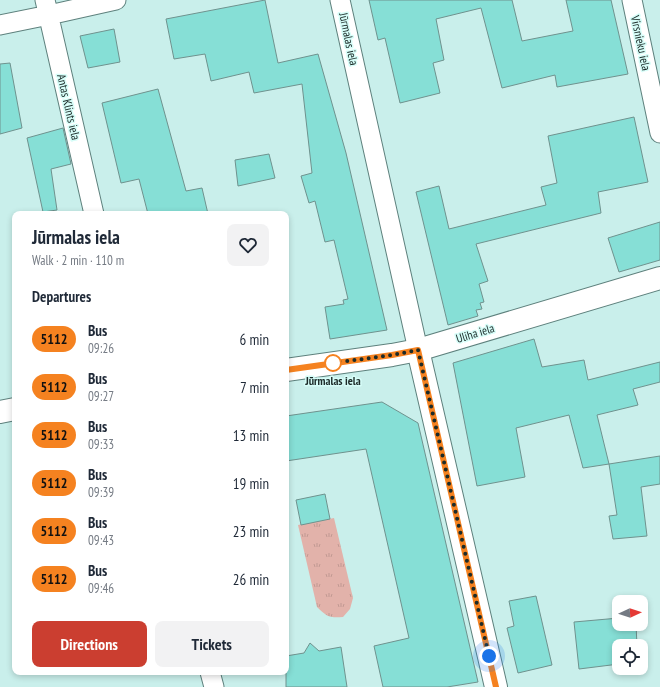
<!DOCTYPE html>
<meta charset="utf-8">
<style>
body{margin:0;font-family:"PT Sans Narrow",sans-serif;background:#f2f2f3;color:#1f2937;height:100vh;display:flex;flex-direction:column;font-size:15px;white-space:nowrap}
*{box-sizing:border-box;margin:0}
p{font-size:13px;color:#747a83}
.icon{flex:none;width:22px;height:22px;fill:none;stroke:currentColor;stroke-width:2;stroke-linecap:round;stroke-linejoin:round}
.map{position:relative;flex:1;overflow:hidden}
.side{position:absolute;left:12px;top:211px;width:277px;height:464px;display:flex;flex-direction:column;background:#fff;border-radius:8px;box-shadow:0 2px 6px #0003}
.side>*{flex:none}
.badge{padding:0 8px;border-radius:13px;font-size:14px;line-height:26px}
.needle{width:26px;rotate:87deg}
.fabs{position:absolute;left:612px;top:595px;display:grid;gap:8px}
.fabs a{display:grid;place-items:center;width:36px;height:36px;border-radius:8px;background:#fff;box-shadow:0 2px 6px #0003;font-size:20px}
.you{position:absolute;width:20px;height:20px;margin:-10px;border:3px solid #fff;border-radius:50%;background:#1a73e8;box-shadow:0 0 0 6px #1a73e833}
.map>.badge{position:absolute;translate:-50% -50%;box-shadow:0 0 0 2px #fff}
h2{padding:0 20px;font-size:15px;line-height:36px}
.round{display:grid;place-items:center;flex:none;width:42px;height:42px;border-radius:8px;background:#f2f2f3}
.overview{display:flex;align-items:center;justify-content:space-between;height:68px;padding:0 20px}
h1{font-size:19px;font-weight:700;line-height:30px}
.cta{display:flex;gap:8px;margin-top:auto;padding:8px 20px}
.cta a{flex:1;height:46px;border-radius:8px;background:#cb3e30;color:#fff;font-size:16px;font-weight:700;line-height:46px;text-align:center}
.cta a+a{background:#f2f2f3;color:#1f2937}
ul{padding:0;list-style:none}
li{display:flex;align-items:center;gap:12px;height:48px;padding:0 20px}
li div{flex:1}
li b{display:block;font-size:15px}
li em{font-style:normal}
li .badge{min-width:44px;font-weight:700;text-align:center}
.map>svg:first-child{display:block}
.grass{fill:url(#grass-tufts)}
.building{fill:#86dfd6;stroke:#6f928e}
.lines{fill:none;stroke-linecap:round;stroke-linejoin:round}
.minor-casing{stroke:#5e817d;stroke-width:21}
.tertiary-casing{stroke:#5e817d;stroke-width:24}
.secondary-casing{stroke:#5e817d;stroke-width:24}
.minor{stroke:#fff;stroke-width:19}
.tertiary{stroke:#fff;stroke-width:22}
.secondary{stroke:#fff;stroke-width:22}
.line-casing{stroke:#fff;stroke-width:9}
.line{stroke:#f58220;stroke-width:6}
.walk{stroke:#1c2b29;stroke-width:4;stroke-dasharray:0 7.2}
.stop-dot{fill:#fff;stroke:#f58220;stroke-width:2}
.labels{text-anchor:middle;dominant-baseline:central;stroke-width:3;stroke-linejoin:round;paint-order:stroke}
.street-label{font-size:12px;fill:#1c2b29;stroke:#d6fdf8}
.stop-label{font-size:12px;font-weight:bold;fill:#1c2b29;stroke:#d6fdf8}
</style>
<div class="map">
<svg width="660" height="687" viewBox="0 0 660 687">
<defs>
<pattern id="grass-tufts" width="24" height="20" patternUnits="userSpaceOnUse"><rect width="24" height="20" fill="#e2b2aa"/><path d="M3 7l-1-3M5 7V3M7 7l1-3M15 17l-1-3M17 17v-4M19 17l1-3" fill="none" stroke="#c19992"/></pattern>
</defs>
<rect width="100%" height="100%" fill="#c9efeb"/>
<path class="grass" d="M334,518L353,598L350,609L343,617C330,618 327,617 317,607L298,525Z"/>
<path class="building" d="M265,0L278,63L318,54L346,153L387,330L330,339L325,307L344,304L343,300L348,299L334,240L325,242L315,201L309,203L301,176L312,173L302,84L254,93L249,72L211,81L205,54L174,59L166,19Z
M369,0H512L522,41L573,31L566,0H611L628,74L557,87L555,75L502,88L481,8L436,19L444,60L433,63L440,93L400,103L385,38L378,40Z
M114,29L120,62L88,68L80,36Z
M10,63L22,128L0,134V64Z
M158,89L186,191L202,188L208,214H148L139,179L121,183L102,103Z
M634,117L648,182L598,192L601,213L476,244L488,281L479,284L484,302L480,303L482,309L476,310L478,316L448,325L416,192L439,186L449,229L546,205L541,187L557,183L548,136Z
M63,128L71,164L51,169L57,210L43,212L27,138Z
M269,154L275,178L238,186L235,160Z
M660,222V260L619,272L608,238Z
M534,339L542,367L584,360L588,380L660,362V382L633,389L638,405L597,415L609,464L583,468L569,415L516,428L525,477L477,486L453,363Z
M382,402L418,423L478,682L447,687H383L374,646L409,638L366,449L286,461V416Z
M660,456V484L641,487L647,536L613,539L609,516L617,515L609,464Z
M325,494L330,519L301,525L296,500Z
M536,596L552,665L518,673L507,628L514,626L509,601Z
M619,618V624H636L637,646H619V664L579,669L574,622Z
M310,643L319,651L341,647L347,687H286V656L304,653Z"/>
<g class="lines">
<defs>
<path id="minor" d="M45,0L94,214
M340,0L418,350
M632,0L660,133
M0,25L49,15L116,0
M210,672L214,687"/>
<path id="tertiary" d="M418,350L496,687"/>
<path id="secondary" d="M286,370L392,355L418,350L660,278
M0,412L15,409"/>
</defs>
<use href="#minor" class="minor-casing"/>
<use href="#tertiary" class="tertiary-casing"/>
<use href="#secondary" class="secondary-casing"/>
<use href="#minor" class="minor"/>
<use href="#tertiary" class="tertiary"/>
<use href="#secondary" class="secondary"/>
</g>
<g class="lines">
<defs>
<path id="line" d="M286,370L392,355L418,350L496,687"/>
</defs>
<use href="#line" class="line-casing"/>
<use href="#line" class="line"/>
<path class="walk" d="M333,363L392,355L418,350L489,656"/>
</g>
<circle class="stop-dot" cx="333" cy="363" r="8"/>
<g class="labels">
<g class="street-label">
<text transform="translate(349 39) rotate(78)">Jūrmalas iela</text>
<text transform="translate(641 43) rotate(78)">Virsnieku iela</text>
<text transform="translate(69 107) rotate(77)">Antas Klints iela</text>
<text transform="translate(475 333) rotate(-17)">Uliha iela</text>
</g>
<g class="stop-label">
<text x="333" y="380">Jūrmalas iela</text>
</g>
</g>
</svg>
<div class="fabs">
<a><svg class="needle" viewBox="-14 -14 28 28"><path d="M0-13l5 13h-10z" fill="#e53935"/><path d="M0 13l5-13h-10z" fill="#747a83"/></svg></a>
<a><svg class="icon" aria-label="locate" viewBox="0 0 24 24"><circle cx="12" cy="12" r="6"/><path d="M12 2v4M12 18v4M2 12h4M18 12h4"/></svg></a>
</div>
<div class="you" style="left:489px;top:656px"></div>
<section class="side">
<div class="overview"><div><h1>Jūrmalas iela</h1><p>Walk · 2 min · 110 m</p></div><a class="round"><svg class="icon" aria-label="heart" viewBox="0 0 24 24"><path d="M12 20l-8-8c-3-5 5-10 8-4 3-6 11-1 8 4z"/></svg></a></div>
<h2>Departures</h2>
<ul>
<li><span class="badge" style="background:#f58220;color:#111">5112</span><div><b>Bus</b><p>09:26</p></div><em>6 min</em></li>
<li><span class="badge" style="background:#f58220;color:#111">5112</span><div><b>Bus</b><p>09:27</p></div><em>7 min</em></li>
<li><span class="badge" style="background:#f58220;color:#111">5112</span><div><b>Bus</b><p>09:33</p></div><em>13 min</em></li>
<li><span class="badge" style="background:#f58220;color:#111">5112</span><div><b>Bus</b><p>09:39</p></div><em>19 min</em></li>
<li><span class="badge" style="background:#f58220;color:#111">5112</span><div><b>Bus</b><p>09:43</p></div><em>23 min</em></li>
<li><span class="badge" style="background:#f58220;color:#111">5112</span><div><b>Bus</b><p>09:46</p></div><em>26 min</em></li>
</ul>
<div class="cta"><a>Directions</a><a>Tickets</a></div>
</section>
</div>
